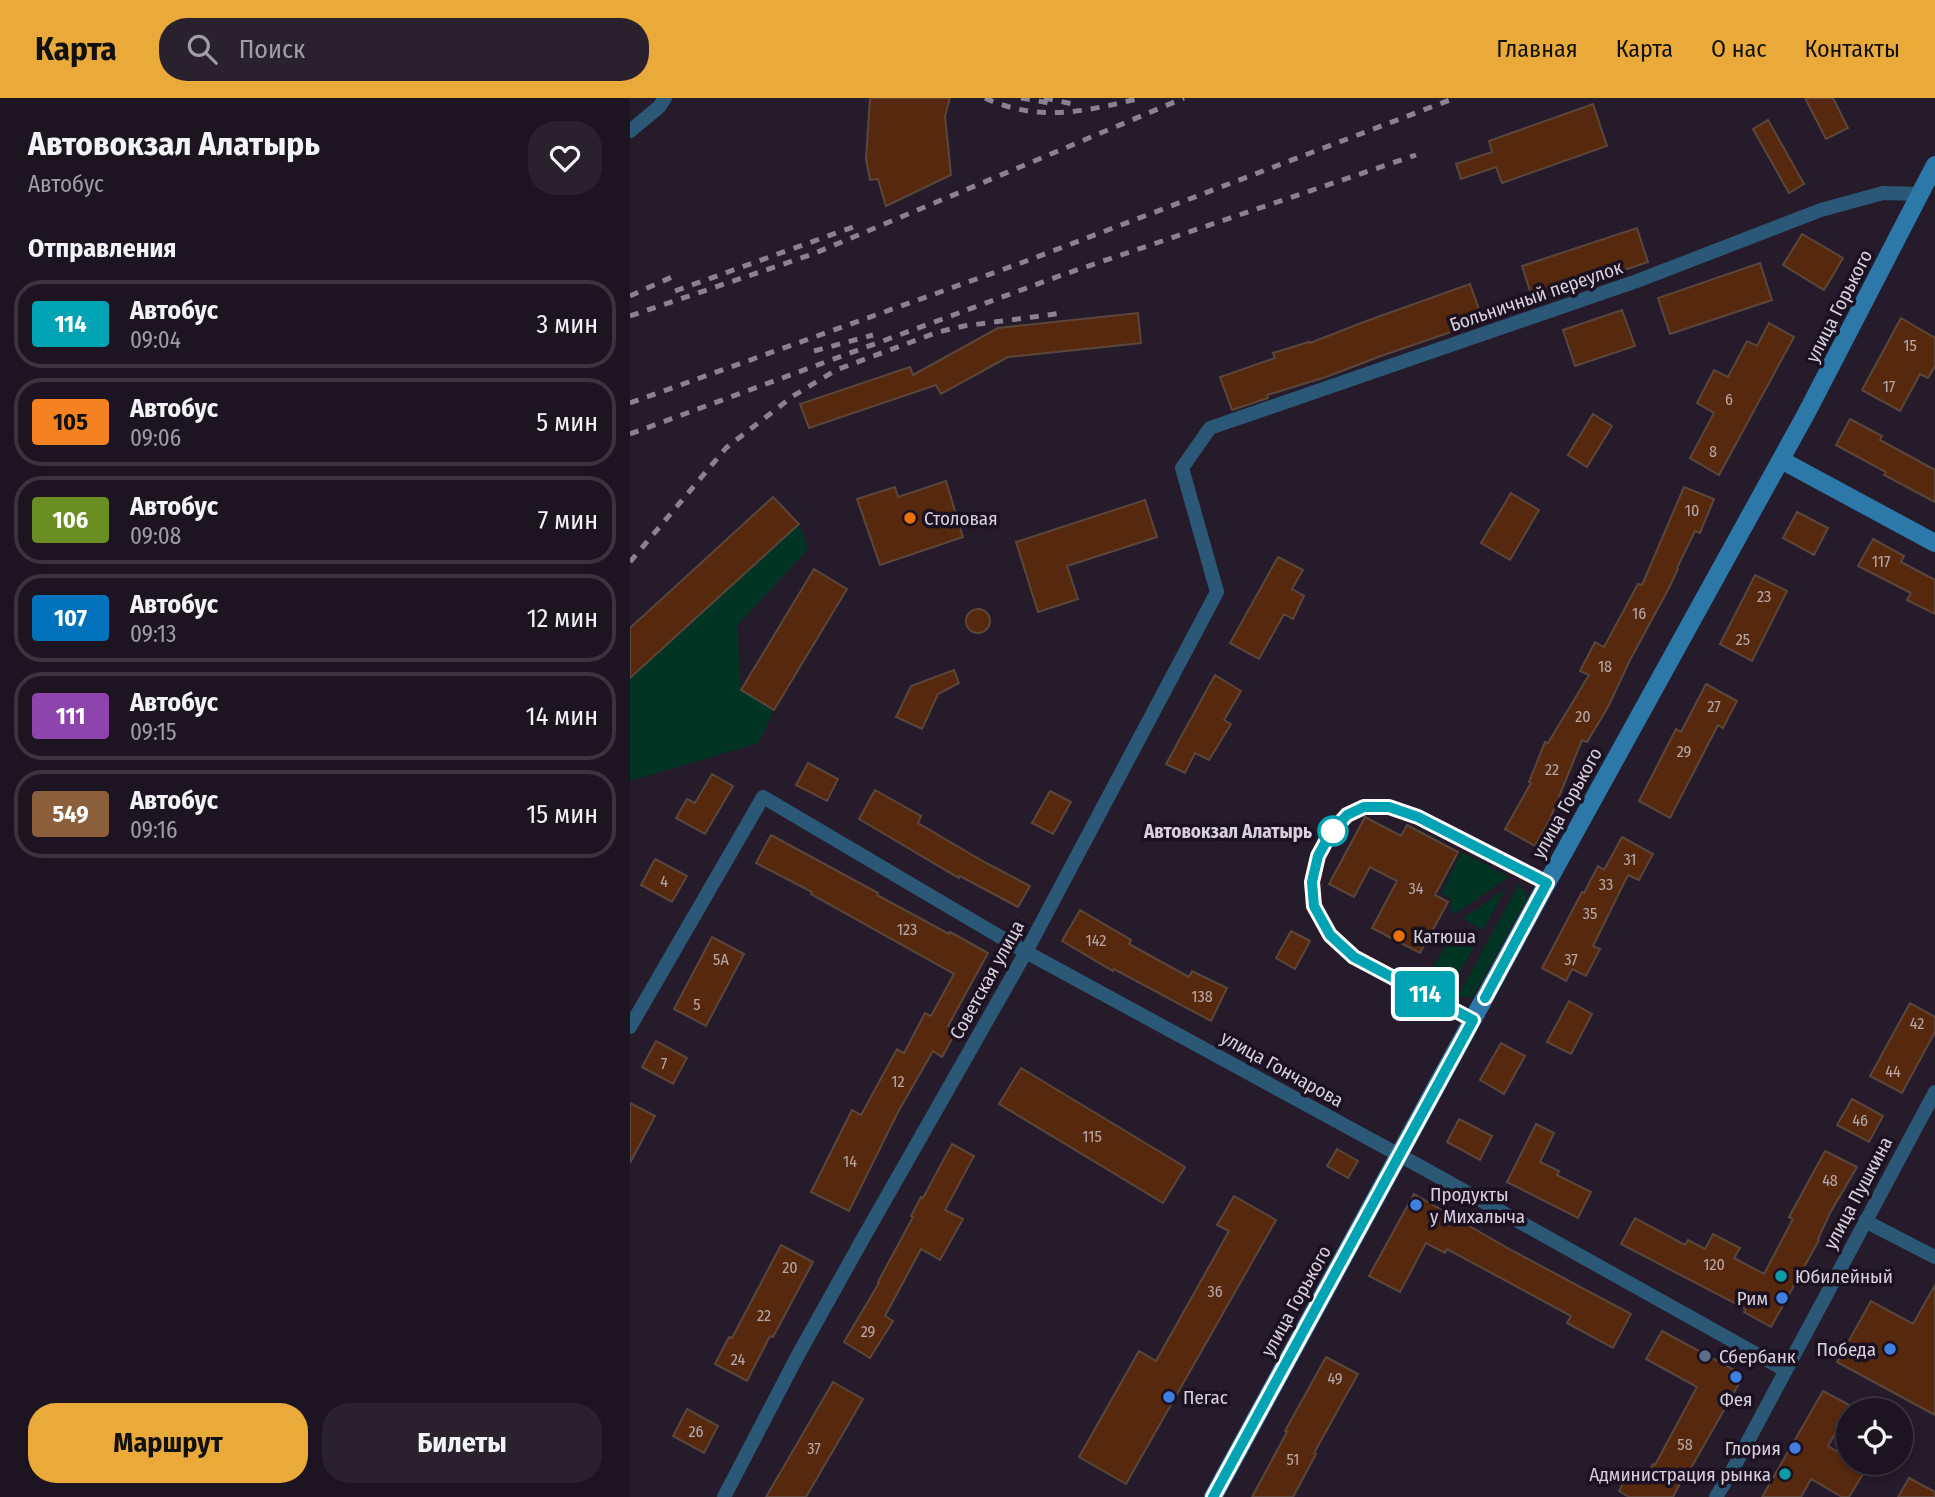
<!DOCTYPE html>
<html lang="ru">
<meta charset="utf-8">
<style>
body{margin:0;font-family:"Fira Sans Condensed",sans-serif;background:#29212d;color:#f1f3f6;height:100vh;display:flex;flex-direction:column;font-size:26px;white-space:nowrap}
*{box-sizing:border-box;margin:0}
p{font-size:23px;color:#a09ea5}
.icon{flex:none;width:38px;height:38px;fill:none;stroke:currentColor;stroke-width:2;stroke-linecap:round;stroke-linejoin:round}
.map{position:relative;flex:1;overflow:hidden}
.sheet{display:flex;flex-direction:column;background:#1c1420;width:630px}
.sheet>*{flex:none}
.badge{padding:0 14px;border-radius:5px;font-size:24px;line-height:46px}
.buttons{position:absolute;left:1206px;top:1300px;display:grid;gap:14px}
.buttons a{display:grid;place-items:center;width:77px;height:77px;border-radius:50%;background:#1c1420;box-shadow:0 4px 10px #0003,0 0 0 2px #3a333e;font-size:35px}
.map>.badge{position:absolute;translate:-50% -50%;box-shadow:0 0 0 4px #fff}
h2{padding:0 28px;font-size:26px;line-height:63px}
.round{display:grid;place-items:center;flex:none;width:74px;height:74px;border-radius:28px;background:#29212d}
.head{display:flex;align-items:center;justify-content:space-between;height:119px;padding:0 28px}
h1{font-size:33px;font-weight:700;line-height:52px}
.action{display:flex;gap:14px;margin-top:auto;padding:14px 28px}
.action a{flex:1;height:80px;border-radius:28px;background:#eaaa39;color:#111;font-size:28px;font-weight:700;line-height:80px;text-align:center}
.action a+a{background:#29212d;color:#f1f3f6}
ul{padding:0;list-style:none}
li{display:flex;align-items:center;gap:21px;height:88px;margin:0 14px 10px;padding:0 14px;border:4px solid #3a333e;border-radius:28px}
li div{flex:1}
li b{display:block;font-size:26px}
li em{font-style:normal}
li .badge{min-width:77px;font-weight:700;text-align:center}
header{display:flex;align-items:center;gap:42px;box-sizing:border-box;height:98px;padding:0 35px;background:#eaaa39;color:#111}
header strong{font-size:33px}
nav{display:flex;gap:38px;margin-inline-start:auto;font-size:24px}
.search{width:490px;height:63px;background:#29212d;display:flex;align-items:center;gap:18px;box-sizing:border-box;padding:0 24px;border-radius:28px;color:#a09ea5;font-size:26px}
main{display:flex;flex:1;min-height:0}
.map>svg:first-child{display:block}
.green{fill:#013422}
.building{fill:#56290e;stroke:#5a463b;stroke-width:2}
.lines{fill:none;stroke-linecap:round;stroke-linejoin:round}
.street{stroke:#2c5877;stroke-width:14}
.secondary{stroke:#2b78a9;stroke-width:18}
.rail{stroke:#8a828f;stroke-width:5;stroke-dasharray:9 9;stroke-linecap:butt}
.line-casing{stroke:#fff;stroke-width:16}
.line{stroke:#00a3b4;stroke-width:10}
.food-dot{fill:#e8710a;stroke:#1b1121;stroke-width:2.5}
.stop-dot{fill:#fff;stroke:#00a3b4;stroke-width:3.5}
.shop-dot{fill:#3f7fe0;stroke:#1b1121;stroke-width:2.5}
.culture-dot{fill:#0f9aa8;stroke:#1b1121;stroke-width:2.5}
.service-dot{fill:#5c6f8a;stroke:#1b1121;stroke-width:2.5}
.labels{text-anchor:middle;dominant-baseline:central;stroke-width:7;stroke-linejoin:round;paint-order:stroke}
.number-label{font-size:16px;fill:#b7a7a8}
.street-label{font-size:19px;fill:#d7d1dc;stroke:#1b1121}
.poi-label{font-size:19px;fill:#d7d1dc;stroke:#1b1121;text-anchor:start}
.stop-label{font-size:19px;font-weight:bold;fill:#d7d1dc;stroke:#1b1121;text-anchor:end}
</style>
<header>
<strong>Карта</strong>
<div class="search"><svg class="icon" aria-label="search" viewBox="0 0 24 24"><circle cx="10" cy="10" r="6"/><path d="M15 15l6 6"/></svg>Поиск</div>
<nav><a>Главная</a><a>Карта</a><a>О нас</a><a>Контакты</a></nav>
</header>
<main>
<section class="sheet">
<div class="head"><div><h1>Автовокзал Алатырь</h1><p>Автобус</p></div><a class="round"><svg class="icon" aria-label="heart" viewBox="0 0 24 24"><path d="M12 20l-8-8c-3-5 5-10 8-4 3-6 11-1 8 4z"/></svg></a></div>
<h2>Отправления</h2>
<ul>
<li><span class="badge" style="background:#00a3b4;color:#fff">114</span><div><b>Автобус</b><p>09:04</p></div><em>3 мин</em></li>
<li><span class="badge" style="background:#f58220;color:#111">105</span><div><b>Автобус</b><p>09:06</p></div><em>5 мин</em></li>
<li><span class="badge" style="background:#6b8e23;color:#fff">106</span><div><b>Автобус</b><p>09:08</p></div><em>7 мин</em></li>
<li><span class="badge" style="background:#0072bc;color:#fff">107</span><div><b>Автобус</b><p>09:13</p></div><em>12 мин</em></li>
<li><span class="badge" style="background:#8e44ad;color:#fff">111</span><div><b>Автобус</b><p>09:15</p></div><em>14 мин</em></li>
<li><span class="badge" style="background:#8b5e3c;color:#fff">549</span><div><b>Автобус</b><p>09:16</p></div><em>15 мин</em></li>
</ul>
<div class="action"><a>Маршрут</a><a>Билеты</a></div>
</section>
<div class="map">
<svg width="1305" height="1399" viewBox="0 0 1305 1399">
<rect width="100%" height="100%" fill="#251b2b"/>
<path class="green" d="M169,426L178,451L107,528L111,592L144,612L129,645L0,683V580Z
M832,754L879,779L826,815L819,812L822,802L811,795Z
M889,786L898,799L842,900L828,898Z
M876,790L853,832L833,821Z
M821,837L844,849L819,893L797,881Z"/>
<path class="building" d="M240,0H320L315,18L321,77L256,108L248,81L240,82L236,61Z
M1175,0H1203L1218,30L1196,41Z
M963,6L977,48L872,85L866,69L831,81L826,66L862,54L859,43Z
M1138,22L1174,86L1159,95L1123,31Z
M1007,130L1018,164L903,202L892,168Z
M1172,136L1213,160L1194,192L1153,167Z
M1130,165L1142,202L1040,236L1028,200Z
M840,186L853,223L751,258L696,279L637,297L638,300L602,312L590,279L645,260L643,255L679,244L680,245L739,222Z
M992,212L1005,248L945,268L933,232Z
M508,215L511,245L378,259L311,296L306,287L179,330L170,306L280,269L283,277L368,230Z
M1271,220L1305,240V268L1298,280L1290,276L1270,313L1232,292Z
M1139,225L1164,239L1089,377L1060,360L1084,315L1067,305L1084,272L1098,279L1117,243L1127,248Z
M963,316L982,328L957,369L938,357Z
M1220,321L1252,338L1250,342L1305,372V404L1254,377L1256,374L1206,347Z
M316,383L333,439L250,467L227,401L265,389L268,399Z
M1054,389L1084,401L1070,435L1065,433L1047,470L1048,471L1039,490L1000,562L978,609L957,644L952,642L920,721L905,748L875,731L901,685L899,684L915,644L918,645L959,577L950,573L965,544L974,549L1008,486L1012,487Z
M881,395L909,412L880,462L851,445Z
M143,399L169,426L0,580V530Z
M515,402L527,439L437,468L448,501L408,514L386,444Z
M1167,414L1198,430L1184,457L1153,440Z
M1243,441L1274,458L1271,464L1305,482V516L1277,502L1281,495L1228,468Z
M648,459L673,472L662,491L674,498L663,521L654,516L629,561L600,545Z
M184,471L217,491L144,612L111,592Z
M1125,477L1157,493L1122,563L1090,546Z
M336 523a12 12 0 1 1 24 0a12 12 0 1 1-24 0Z
M324,572L329,585L308,596L292,631L266,619L281,588Z
M585,577L611,593L594,622L601,626L579,662L565,655L555,675L536,666Z
M1076,586L1107,603L1093,630L1088,627L1040,720L1009,703L1046,631L1051,634Z
M178,665L208,681L197,703L166,687Z
M82,676L103,688L75,736L46,720L57,701L65,705Z
M245,692L291,718L288,725L356,765L400,788L388,809L330,778L329,780L229,721Z
M420,693L441,704L423,736L402,725Z
M735,719L771,738L777,727L828,754L805,797L818,804L790,855L742,830L767,783L740,769L724,799L699,786Z
M141,737L248,795L247,797L319,836L320,834L358,855L318,928L327,932L312,959L303,953L268,1014L219,1113L181,1094L222,1012L231,1017L267,951L274,955L295,915L301,918L324,876L181,796L182,794L126,765Z
M992,739L1023,756L1009,782L998,777L963,848L970,851L956,878L942,871L936,883L912,870L952,794L954,795L968,768L974,772Z
M25,761L57,778L42,804L11,787Z
M450,812L501,842L499,846L559,879L562,873L597,890L581,923L484,871L483,873L432,843Z
M661,833L680,843L665,871L646,860Z
M82,839L114,856L76,928L44,911Z
M939,903L962,916L941,956L917,944Z
M1280,905L1305,919V934L1272,995L1240,978Z
M26,943L57,960L43,986L12,969Z
M871,945L895,958L874,996L850,982Z
M391,970L555,1069L533,1105L369,1006Z
M1222,1001L1253,1018L1239,1044L1207,1027Z
M0,1005L25,1018L0,1065Z
M829,1021L862,1038L850,1062L817,1044Z
M906,1026L924,1035L910,1064L929,1073L927,1077L961,1094L948,1120L877,1084Z
M322,1046L344,1058L315,1112L333,1121L310,1162L291,1151L255,1218L263,1223L240,1260L214,1244L249,1185L248,1184L283,1119L281,1118L291,1099L293,1100Z
M707,1051L728,1063L718,1080L697,1068Z
M1195,1053L1227,1069L1200,1115L1188,1141L1189,1142L1141,1229L1114,1214L1116,1211L991,1146L1005,1120L1055,1147L1058,1142L1075,1151L1083,1136L1110,1150L1104,1160L1134,1176L1163,1121L1159,1119Z
M784,1096L881,1152L1001,1216L983,1250L937,1225L941,1218L817,1151L815,1155L796,1145L770,1194L739,1178Z
M604,1098L646,1122L496,1386L449,1359L509,1253L526,1263L599,1133L587,1127Z
M151,1147L183,1164L143,1239L140,1238L117,1283L85,1266L99,1239L102,1240Z
M1305,1187V1317L1207,1264L1241,1203L1283,1226Z
M1032,1233L1106,1273L1110,1284L1057,1377L1055,1376L1043,1399H999L989,1393L1001,1370L1016,1378L1023,1366L1025,1367L1067,1289L1016,1261Z
M696,1259L728,1276L684,1355L686,1356L663,1399H622L657,1334L655,1333Z
M203,1284L233,1301L176,1399H136Z
M1193,1293L1221,1308L1198,1348L1218,1360V1365H1227L1236,1371L1219,1399H1212L1181,1381L1171,1399H1132Z
M57,1311L88,1328L74,1355L43,1338Z
M1279,1380L1305,1394V1399H1268Z"/>
<g class="lines">
<path class="street" d="M0,33L29,9L35,0
M0,929L133,699L396,854L793,1070L1155,1272
M1235,1123L1305,1159
M94,1399L168,1257L231,1144L396,854L587,494L552,370L580,330L1007,183L1191,112L1253,95L1291,96
M1086,1399L1103,1371L1305,994"/>
<path class="secondary" d="M1151,362L1305,445
M583,1399L917,785L1176,316L1305,67"/>
<path class="rail" d="M355,0C409,25 457,13 511,0
M391,0L425,6
M414,0L448,7
M45,193L223,129
M0,198L44,178
M0,218L183,156L554,0
M184,253L243,237
M0,305L391,165L825,0
M0,336L432,177L786,57
M0,464L96,350L163,298L206,272L308,234L334,228L433,215"/>
</g>
<g class="lines">
<defs>
<path id="line" d="M583,1399L843,922L724,859L700,837L684,808L682,784L688,758L700,736L717,717L734,709H759L788,719L917,785L855,900"/>
</defs>
<use href="#line" class="line-casing"/>
<use href="#line" class="line"/>
</g>
<g class="food-dot">
<circle cx="280" cy="420" r="7"/>
<circle cx="769" cy="838" r="7"/>
</g>
<circle class="stop-dot" cx="703" cy="733" r="14"/>
<g class="shop-dot">
<circle cx="786" cy="1107" r="7"/>
<circle cx="1152" cy="1200" r="7"/>
<circle cx="1260" cy="1251" r="7"/>
<circle cx="1106" cy="1279" r="7"/>
<circle cx="539" cy="1299" r="7"/>
<circle cx="1165" cy="1350" r="7"/>
</g>
<g class="culture-dot">
<circle cx="1151" cy="1178" r="7"/>
<circle cx="1155" cy="1376" r="7"/>
</g>
<circle class="service-dot" cx="1075" cy="1258" r="7"/>
<g class="labels">
<g class="number-label">
<text x="1280" y="247">15</text>
<text x="1259" y="288">17</text>
<text x="1099" y="301">6</text>
<text x="1083" y="353">8</text>
<text x="1062" y="412">10</text>
<text x="1251" y="463">117</text>
<text x="1134" y="498">23</text>
<text x="1009" y="515">16</text>
<text x="1113" y="541">25</text>
<text x="975" y="568">18</text>
<text x="1084" y="608">27</text>
<text x="953" y="618">20</text>
<text x="1054" y="653">29</text>
<text x="922" y="671">22</text>
<text x="1000" y="761">31</text>
<text x="34" y="783">4</text>
<text x="976" y="786">33</text>
<text x="786" y="790">34</text>
<text x="960" y="815">35</text>
<text x="277" y="831">123</text>
<text x="466" y="842">142</text>
<text x="91" y="861">5А</text>
<text x="941" y="861">37</text>
<text x="572" y="898">138</text>
<text x="67" y="906">5</text>
<text x="1287" y="925">42</text>
<text x="34" y="965">7</text>
<text x="1263" y="973">44</text>
<text x="268" y="983">12</text>
<text x="1230" y="1022">46</text>
<text x="462" y="1038">115</text>
<text x="220" y="1063">14</text>
<text x="1200" y="1082">48</text>
<text x="1084" y="1166">120</text>
<text x="160" y="1169">20</text>
<text x="585" y="1193">36</text>
<text x="134" y="1217">22</text>
<text x="238" y="1233">29</text>
<text x="108" y="1261">24</text>
<text x="705" y="1280">49</text>
<text x="66" y="1333">26</text>
<text x="1055" y="1346">58</text>
<text x="184" y="1350">37</text>
<text x="663" y="1361">51</text>
</g>
<g class="street-label">
<text transform="translate(906 198) rotate(-19)">Больничный переулок</text>
<text transform="translate(1209 208) rotate(-63)">улица Горького</text>
<text transform="translate(937 705) rotate(-61)">улица Горького</text>
<text transform="translate(357 882) rotate(-61)">Советская улица</text>
<text transform="translate(652 971) rotate(29)">улица Гончарова</text>
<text transform="translate(1228 1095) rotate(-62)">улица Пушкина</text>
<text transform="translate(666 1203) rotate(-61)">улица Горького</text>
</g>
<g class="poi-label">
<text x="294" y="420">Столовая</text>
<text x="783" y="838">Катюша</text>
<text x="800" y="1096">Продукты<tspan x="800" dy="22">у Михалыча</tspan></text>
<text x="1165" y="1178">Юбилейный</text>
<text x="1138" y="1200" text-anchor="end">Рим</text>
<text x="1246" y="1251" text-anchor="end">Победа</text>
<text x="1089" y="1258">Сбербанк</text>
<text x="553" y="1299">Пегас</text>
<text x="1106" y="1301" text-anchor="middle">Фея</text>
<text x="1151" y="1350" text-anchor="end">Глория</text>
<text x="1141" y="1376" text-anchor="end">Администрация рынка</text>
</g>
<g class="stop-label">
<text x="682" y="733">Автовокзал Алатырь</text>
</g>
</g>
</svg>
<div class="buttons">
<a><svg class="icon" aria-label="locate" viewBox="0 0 24 24"><circle cx="12" cy="12" r="6"/><path d="M12 2v4M12 18v4M2 12h4M18 12h4"/></svg></a>
</div>
<b class="badge" style="left:795px;top:896px;background:#00a3b4;color:#fff">114</b>
</div>
</main>
